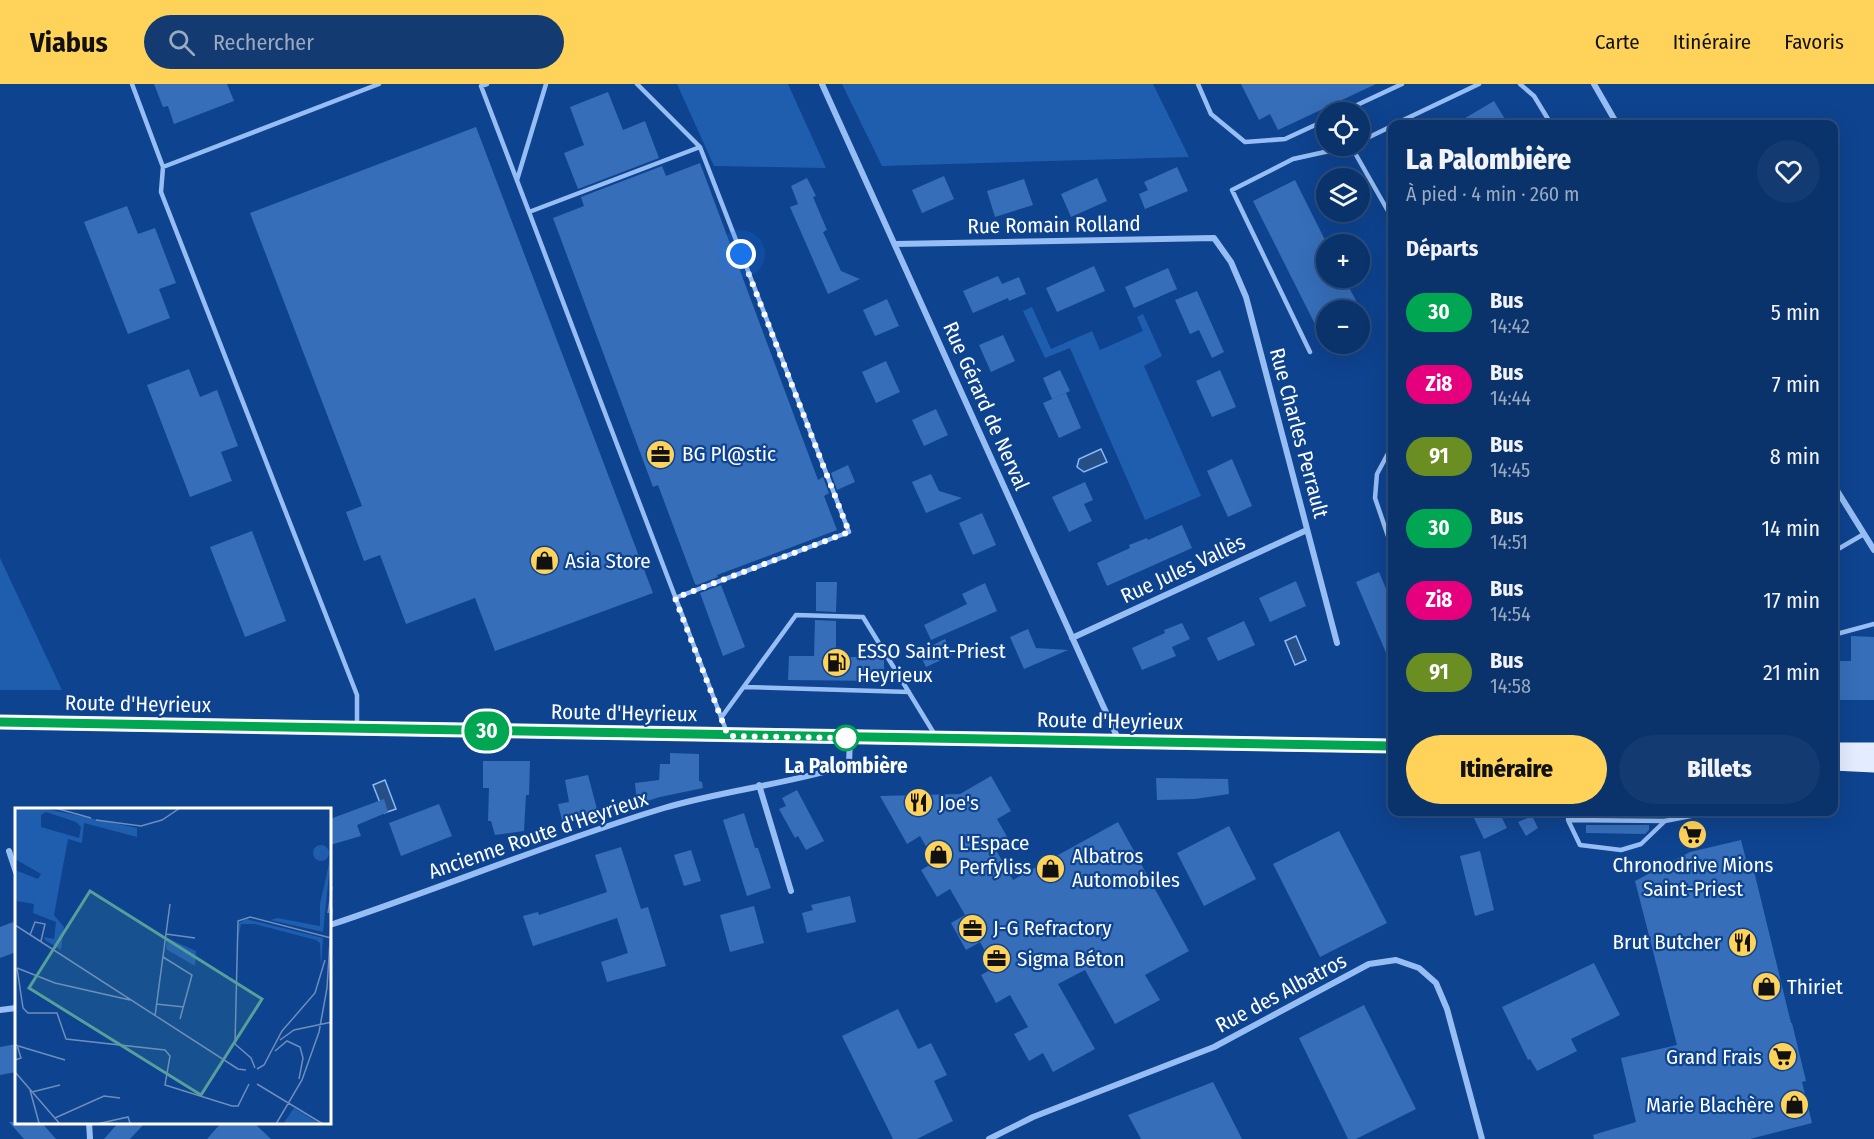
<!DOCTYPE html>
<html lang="fr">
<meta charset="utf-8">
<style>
body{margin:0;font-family:"Fira Sans Condensed",sans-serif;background:#133a71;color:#f1f3f6;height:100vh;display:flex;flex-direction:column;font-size:22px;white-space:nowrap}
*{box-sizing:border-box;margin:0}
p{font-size:20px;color:#99aac1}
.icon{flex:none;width:33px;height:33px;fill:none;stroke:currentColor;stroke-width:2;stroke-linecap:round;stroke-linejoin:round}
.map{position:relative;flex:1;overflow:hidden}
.drawer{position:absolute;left:1388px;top:36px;width:450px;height:696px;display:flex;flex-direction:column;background:#0a326b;border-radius:12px;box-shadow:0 6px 24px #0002,0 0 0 2px #2a4d7e}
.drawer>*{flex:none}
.badge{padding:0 12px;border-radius:20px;font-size:21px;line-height:39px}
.fabs{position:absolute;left:1316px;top:18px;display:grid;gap:12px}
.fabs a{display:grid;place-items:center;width:54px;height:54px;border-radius:50%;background:#0a326b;box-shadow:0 6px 24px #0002,0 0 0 2px #2a4d7e;font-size:30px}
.you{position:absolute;width:30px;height:30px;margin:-15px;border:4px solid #fff;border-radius:50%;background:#1a73e8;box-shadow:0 0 0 9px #1a73e833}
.map>.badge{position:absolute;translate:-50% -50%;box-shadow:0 0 0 3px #fff}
h2{padding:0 18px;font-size:22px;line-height:54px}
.round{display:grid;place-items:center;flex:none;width:63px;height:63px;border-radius:32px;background:#133a71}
.headline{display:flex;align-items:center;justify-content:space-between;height:102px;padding:0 18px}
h1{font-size:28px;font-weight:800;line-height:45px}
.action{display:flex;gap:12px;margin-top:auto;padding:12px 18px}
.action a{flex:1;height:69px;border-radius:36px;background:#ffd359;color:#111;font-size:24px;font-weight:800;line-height:69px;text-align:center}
.action a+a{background:#133a71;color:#f1f3f6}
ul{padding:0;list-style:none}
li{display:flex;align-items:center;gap:18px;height:72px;padding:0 18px}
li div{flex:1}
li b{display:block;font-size:22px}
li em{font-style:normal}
li .badge{min-width:66px;font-weight:700;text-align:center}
header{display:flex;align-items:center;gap:36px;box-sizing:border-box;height:84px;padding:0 30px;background:#ffd359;color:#111}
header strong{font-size:28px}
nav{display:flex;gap:33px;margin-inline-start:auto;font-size:21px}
.search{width:420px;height:54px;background:#133a71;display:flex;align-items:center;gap:15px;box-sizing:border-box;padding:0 21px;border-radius:33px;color:#99aac1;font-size:22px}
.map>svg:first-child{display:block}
.green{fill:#1f5daf}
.water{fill:#274f87;stroke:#88b9f8;stroke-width:1.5}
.building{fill:#366eb9}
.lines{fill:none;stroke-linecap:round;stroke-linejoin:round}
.lane{stroke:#97bef4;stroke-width:4.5}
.street{stroke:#97bef4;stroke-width:6}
.primary{stroke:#e3edff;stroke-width:15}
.line-casing{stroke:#fff;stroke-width:14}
.line{stroke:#00a651;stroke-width:9}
.walk{stroke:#fff;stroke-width:6;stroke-dasharray:0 10.8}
.stop-dot{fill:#fff;stroke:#00a651;stroke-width:3}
.labels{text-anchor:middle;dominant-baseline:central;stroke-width:4.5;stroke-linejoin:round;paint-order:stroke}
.street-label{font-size:21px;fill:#fff;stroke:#0e438f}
.poi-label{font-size:21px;fill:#fff;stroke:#0e438f;text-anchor:start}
.stop-label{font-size:21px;font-weight:bold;fill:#fff;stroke:#0e438f}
.inset-road{fill:none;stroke:#6e8ebc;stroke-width:1.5}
.view{fill:#579f9a;fill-opacity:0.15;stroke:#579f9a;stroke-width:3}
.inset-edge{fill:none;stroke:#fff;stroke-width:3}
</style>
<header>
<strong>Viabus</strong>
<div class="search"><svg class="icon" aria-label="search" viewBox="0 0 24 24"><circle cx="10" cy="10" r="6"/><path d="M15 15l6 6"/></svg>Rechercher</div>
<nav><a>Carte</a><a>Itinéraire</a><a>Favoris</a></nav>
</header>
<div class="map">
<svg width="1874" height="1055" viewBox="0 0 1874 1055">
<rect width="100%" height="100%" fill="#0e438f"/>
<path class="green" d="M677,0H788L826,84L714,82Z
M842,0H1153L1189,73L882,82Z
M1032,223L1051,265L1092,247L1100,266L1143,247L1137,233L1143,230L1162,272L1144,282L1201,412L1145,436L1070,264L1045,274L1023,227Z
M0,474L62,606H0Z"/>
<path class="water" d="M1101,365L1107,378L1084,388L1077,383L1079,375Z
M1296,552L1306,576L1295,581L1285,557Z
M385,696L396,725L384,729L373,701Z"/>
<path class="building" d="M154,0H227L234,17L174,40L168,22L163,23Z
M1241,0H1376L1278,46L1270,30L1259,36Z
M608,8L623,46L645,37L659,74L578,105L564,69L584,61L570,23Z
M1494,17L1508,40H1455Z
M476,43L653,509L495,567L475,514L406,540L380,471L364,477L346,428L362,422L250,129Z
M700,79L818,396L823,393L829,409L824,412L837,446L717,491L718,493L697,501L695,500L658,401L653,403L553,134L584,122L581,113L662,82L666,92Z
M1177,83L1188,107L1145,125L1139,110L1148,106L1144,98Z
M944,92L954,115L922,129L912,106Z
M807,94L816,112L813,113L827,146L823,148L841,187L860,195L828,210L790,123L798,120L791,102Z
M1097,94L1107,117L1071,133L1061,110Z
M1024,95L1033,121L995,133L987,107Z
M1295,96L1326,158V194H1344L1361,226H1326V262L1253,117Z
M127,122L138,150L155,144L176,199L159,205L170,234L128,250L84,138Z
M1094,182L1105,207L1057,228L1046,204Z
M1168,184L1177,205L1134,224L1125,203Z
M998,192L1002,200L1019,193L1026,210L1009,217L1008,214L973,229L963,207Z
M1197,207L1224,268L1212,274L1199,246L1190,250L1175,216Z
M887,215L899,242L875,252L863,226Z
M1003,251L1015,277L991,288L979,261Z
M886,277L900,308L876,319L862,288Z
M189,285L200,313L217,306L238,362L221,368L232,397L190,413L147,301Z
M1060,286L1070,307L1052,315L1043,294Z
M1220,286L1236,323L1212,333L1196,297Z
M1066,309L1081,344L1059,354L1043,319Z
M936,325L948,351L924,362L912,336Z
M1232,375L1252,422L1228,433L1207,387Z
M848,381L855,398L837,406L831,389Z
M931,390L939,407L962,414L926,429L912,398Z
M1085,398L1093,416L1084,420L1092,437L1069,448L1052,413Z
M982,429L996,461L973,471L959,439Z
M1182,441L1192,464L1107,502L1097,479L1130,464L1129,461L1147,454L1148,456Z
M252,447L286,537L245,553L210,463Z
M1379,488L1392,519V583L1356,498Z
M1296,497L1306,522L1270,538L1259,514Z
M816,498H837L836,528L816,527Z
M985,499L997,527L931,556L924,541L967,520L962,510Z
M721,501L745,563L723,572L700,509Z
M815,536L836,537V573H882L884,576V597L788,596L789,572H814Z
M1244,537L1255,561L1218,577L1207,554Z
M1182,539L1190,555L1172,563L1176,572L1142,586L1132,564L1165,549L1164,546Z
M1028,545L1036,564L1068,566L1024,585L1010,553Z
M1851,552L1874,553V616H1833V577H1851Z
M945,555L952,571L926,583L919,568Z
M670,669L699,670V697L702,698L703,704L660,713L637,720L635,699L659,696L660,680H670Z
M483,677H530L529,711H526L524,747L495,751L491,737H488L489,704H483Z
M588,691L598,729L562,736L558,720L569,718L565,696Z
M991,692L1011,727L997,735L1010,758L996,766L1013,796L1118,738L1189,867L1145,891L1160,916L1115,940L1085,886L1058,900L1095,965L1053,988L1043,969L1029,977L1014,950L1028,943L1010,911L996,919L981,891L994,884L980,858L966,866L951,839L965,831L950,805L937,813L921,786L935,778L920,752L907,760L880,712L960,710Z
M1156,694L1228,695L1229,710L1195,715L1157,716Z
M797,706L824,757L806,766L798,752L795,754L779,725L786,722L782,714Z
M384,715L388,728L357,741L361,752L330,761V735Z
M439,720L452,752L401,772L389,739Z
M1471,728H1499L1507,744L1484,755Z
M1587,728H1649V732H1586Z
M744,729L755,764H758L771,804L747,812L723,736Z
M1532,732L1538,744L1526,752L1518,738Z
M1586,741H1649V746L1645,750L1586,749Z
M1229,742L1256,795L1204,822L1177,769Z
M1339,747L1387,839L1320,873L1273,780Z
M1741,756L1748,784L1753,783L1791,939H1792L1806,997L1802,998L1812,1039L1750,1055H1594L1593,1051L1636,1038L1621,974L1677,961L1635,797L1690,768Z
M621,763L641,825L648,823L666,882L607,898L601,878L628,869L617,834L533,862L523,832L538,828L539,831L607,808L595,771Z
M691,766L701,797L684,802L674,771Z
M1480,767L1494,826L1475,832L1460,772Z
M850,812L856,838L807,849L802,829L813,826L811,821Z
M754,822L764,859L730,868L720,831Z
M13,838L16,847V868L0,874V843Z
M1594,879L1620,931L1571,955L1577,967L1537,987L1530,975L1528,976L1502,923Z
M1364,921L1416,1025L1356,1055H1348L1299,954Z
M898,925L918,965L931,959L947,991L934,997L953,1037L917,1055H893L842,952Z
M16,960V988L0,991V963Z
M1213,998L1242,1055H1141L1128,1031Z
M9,1038H41L56,1055H24Z
M119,1038H146L130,1055H104Z
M222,1038H253L271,1055H207Z"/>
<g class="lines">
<path class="lane" d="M132,0L163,83L161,108L357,611V643
M487,0L481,2L529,128
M637,0L700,63
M1198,0L1211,30L1245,58L1285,55L1326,36
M1520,0L1534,12L1551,40
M1342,28L1402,0
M1395,40L1479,0
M1359,58L1392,42
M1351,62L1392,134
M163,83L379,0
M517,96L546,0
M1310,268L1232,106L1293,75L1352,62
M1392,362L1377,390L1375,414L1389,455L1392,458
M1833,468L1864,450
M675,514L849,448L700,63L529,128C594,301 660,473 726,646
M1833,551L1874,540
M744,603L909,608
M721,634L796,531L863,533L935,651
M1569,728L1568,736L1580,761L1621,766L1641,760L1665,737
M1568,736L1665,737L1711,728"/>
<path class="street" d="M822,0L1119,657
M1594,0L1617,40
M895,160L1214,154L1231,178L1246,213L1337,559
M1833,400L1874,466
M1072,554L1307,446
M759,701L791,807
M9,767L16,788
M330,841C442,804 551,758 664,724C725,706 789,700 849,681L850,654
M0,926L16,924
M89,1038L90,1055
M989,1055L1033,1033L1214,963L1369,880L1396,876L1419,884L1436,899L1447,925L1482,1055"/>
<path class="primary" d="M0,638L1392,662
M1833,666H1874
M1833,679L1874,681"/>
</g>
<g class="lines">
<defs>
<path id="line" d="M0,638L1392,662"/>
</defs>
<use href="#line" class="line-casing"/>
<use href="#line" class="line"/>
<path class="walk" d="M741,170L849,448L675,514L728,652L850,654H846"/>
</g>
<defs>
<symbol id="office-disc" viewBox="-11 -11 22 22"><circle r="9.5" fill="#ffd359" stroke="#0e438f"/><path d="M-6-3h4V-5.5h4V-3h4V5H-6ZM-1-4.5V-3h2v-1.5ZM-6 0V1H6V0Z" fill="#111"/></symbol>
<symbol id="shop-disc" viewBox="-11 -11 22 22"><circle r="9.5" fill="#ffd359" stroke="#0e438f"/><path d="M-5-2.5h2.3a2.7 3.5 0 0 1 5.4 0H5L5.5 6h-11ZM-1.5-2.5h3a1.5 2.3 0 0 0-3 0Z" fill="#111"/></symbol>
<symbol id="fuel-disc" viewBox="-11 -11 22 22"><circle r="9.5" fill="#ffd359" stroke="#0e438f"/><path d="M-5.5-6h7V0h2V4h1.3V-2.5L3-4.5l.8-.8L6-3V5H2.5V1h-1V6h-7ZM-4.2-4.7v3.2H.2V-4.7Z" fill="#111"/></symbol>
<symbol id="restaurant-disc" viewBox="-11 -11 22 22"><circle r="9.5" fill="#ffd359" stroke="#0e438f"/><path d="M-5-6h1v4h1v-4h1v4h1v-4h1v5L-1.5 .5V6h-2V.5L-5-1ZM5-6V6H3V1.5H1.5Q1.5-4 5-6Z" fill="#111"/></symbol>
<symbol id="supermarket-disc" viewBox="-11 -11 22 22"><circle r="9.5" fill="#ffd359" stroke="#0e438f"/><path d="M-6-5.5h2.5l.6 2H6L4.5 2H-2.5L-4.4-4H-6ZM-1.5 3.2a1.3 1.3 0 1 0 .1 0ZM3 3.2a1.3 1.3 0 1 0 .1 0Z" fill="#111"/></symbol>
</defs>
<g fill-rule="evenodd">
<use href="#office-disc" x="644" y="354" width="33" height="33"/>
<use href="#shop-disc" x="528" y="460" width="33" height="33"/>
<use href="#fuel-disc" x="820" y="562" width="33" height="33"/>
<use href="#restaurant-disc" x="902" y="702" width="33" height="33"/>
<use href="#supermarket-disc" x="1676" y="734" width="33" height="33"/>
<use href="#shop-disc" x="922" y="754" width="33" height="33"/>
<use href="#shop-disc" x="1034" y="768" width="33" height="33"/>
<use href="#office-disc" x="956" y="828" width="33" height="33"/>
<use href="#restaurant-disc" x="1726" y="842" width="33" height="33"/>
<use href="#office-disc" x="980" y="858" width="33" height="33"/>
<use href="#shop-disc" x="1750" y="886" width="33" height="33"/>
<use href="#supermarket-disc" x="1766" y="956" width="33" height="33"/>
<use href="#shop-disc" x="1778" y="1004" width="33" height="33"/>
</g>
<circle class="stop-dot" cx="846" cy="654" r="12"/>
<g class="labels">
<g class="street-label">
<text transform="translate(1054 141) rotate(-1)">Rue Romain Rolland</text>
<text transform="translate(986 322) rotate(66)">Rue Gérard de Nerval</text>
<text transform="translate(1299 349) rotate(75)">Rue Charles Perrault</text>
<text transform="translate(1183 485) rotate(-25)">Rue Jules Vallès</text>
<text transform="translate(138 620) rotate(1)">Route d'Heyrieux</text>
<text transform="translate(624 629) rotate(1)">Route d'Heyrieux</text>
<text transform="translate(1110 637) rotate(1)">Route d'Heyrieux</text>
<text transform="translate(538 751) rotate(-19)">Ancienne Route d'Heyrieux</text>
<text transform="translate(1281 909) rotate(-28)">Rue des Albatros</text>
</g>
<g class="poi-label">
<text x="682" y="370">BG Pl@stic</text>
<text x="565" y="477">Asia Store</text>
<text x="857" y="567">ESSO Saint-Priest<tspan x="857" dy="24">Heyrieux</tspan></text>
<text x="939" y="719">Joe's</text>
<text x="959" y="759">L'Espace<tspan x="959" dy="24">Perfyliss</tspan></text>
<text x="1072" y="772">Albatros<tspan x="1072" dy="24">Automobiles</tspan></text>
<text x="1693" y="781" text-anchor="middle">Chronodrive Mions<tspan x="1693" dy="24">Saint-Priest</tspan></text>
<text x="993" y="844">J-G Refractory</text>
<text x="1721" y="858" text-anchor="end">Brut Butcher</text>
<text x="1017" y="875">Sigma Béton</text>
<text x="1787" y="903">Thiriet</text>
<text x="1762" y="973" text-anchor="end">Grand Frais</text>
<text x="1774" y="1021" text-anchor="end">Marie Blachère</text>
</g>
<g class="stop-label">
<text x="846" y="682">La Palombière</text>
</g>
</g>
<g transform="translate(15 724)">
<rect width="316" height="316" fill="#0e438f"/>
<path d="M0,0H27L122,20V29L69,15L67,35L53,31L39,107L49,119L46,142L30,132L29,129L39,131L41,114L18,105L19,96L2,93L0,88V62L23,71L26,66L0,51ZM31,4L61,14L66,19L64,30L26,19V7ZM298 45a8 8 0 1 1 16 0a8 8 0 1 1-16 0ZM316,47L308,124L255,112L262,110L305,118V96ZM231,111L308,130L306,161L305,135L301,132L240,116H226L223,131L224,115ZM152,130L181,143L180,158L151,141ZM279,300L305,316H268Z" fill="#1f5daf" fill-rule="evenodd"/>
<path class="inset-road" d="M40,0L76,10M81,12L126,18L147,12L165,0M313,105L317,79M0,117L223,261L231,262M151,126L180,130M15,127L20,114L30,116L26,133M148,149L177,167L165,211M2,160L8,200L13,205H42L51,231L150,242L155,248L150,277L217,298H223L234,276M2,160L40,175L115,192M141,196L169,199M140,208L155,96M265,232L279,222L317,214M0,237L50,252M260,243L272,233L285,239L288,250L284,271M0,252L6,250L2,237M240,260L236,250L220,236L223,113L235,109L316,130M242,261L249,257L267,223L300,185L310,152M0,264L45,316M242,276L308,316M15,282L24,315M17,284L45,277M40,310L89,288L105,290M82,316L113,309L115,315M261,316L287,272L304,224L312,180L317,101"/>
<path class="view" d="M75,83L247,191L186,287L14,180Z"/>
<rect width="316" height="316" class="inset-edge"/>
</g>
</svg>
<div class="fabs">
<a><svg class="icon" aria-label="locate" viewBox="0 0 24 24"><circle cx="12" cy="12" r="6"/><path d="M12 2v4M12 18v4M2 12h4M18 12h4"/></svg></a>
<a><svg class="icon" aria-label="layers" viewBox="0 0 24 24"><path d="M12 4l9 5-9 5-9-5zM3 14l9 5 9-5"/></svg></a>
<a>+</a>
<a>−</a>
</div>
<div class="you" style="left:741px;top:170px"></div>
<b class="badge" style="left:487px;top:647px;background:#00a651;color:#fff">30</b>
<section class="drawer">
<div class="headline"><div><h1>La Palombière</h1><p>À pied · 4 min · 260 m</p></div><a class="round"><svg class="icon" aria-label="heart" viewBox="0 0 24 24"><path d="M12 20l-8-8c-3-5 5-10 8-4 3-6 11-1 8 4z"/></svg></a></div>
<h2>Départs</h2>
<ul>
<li><span class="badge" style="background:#00a651;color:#fff">30</span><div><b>Bus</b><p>14:42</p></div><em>5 min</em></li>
<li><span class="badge" style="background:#e6007e;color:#fff">Zi8</span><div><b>Bus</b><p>14:44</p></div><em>7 min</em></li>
<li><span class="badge" style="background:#6b8e23;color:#fff">91</span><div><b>Bus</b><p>14:45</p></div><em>8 min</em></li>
<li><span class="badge" style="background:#00a651;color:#fff">30</span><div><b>Bus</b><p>14:51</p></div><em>14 min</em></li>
<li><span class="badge" style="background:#e6007e;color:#fff">Zi8</span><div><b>Bus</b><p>14:54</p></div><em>17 min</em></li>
<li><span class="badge" style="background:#6b8e23;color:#fff">91</span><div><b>Bus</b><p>14:58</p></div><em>21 min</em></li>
</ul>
<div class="action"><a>Itinéraire</a><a>Billets</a></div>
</section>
</div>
